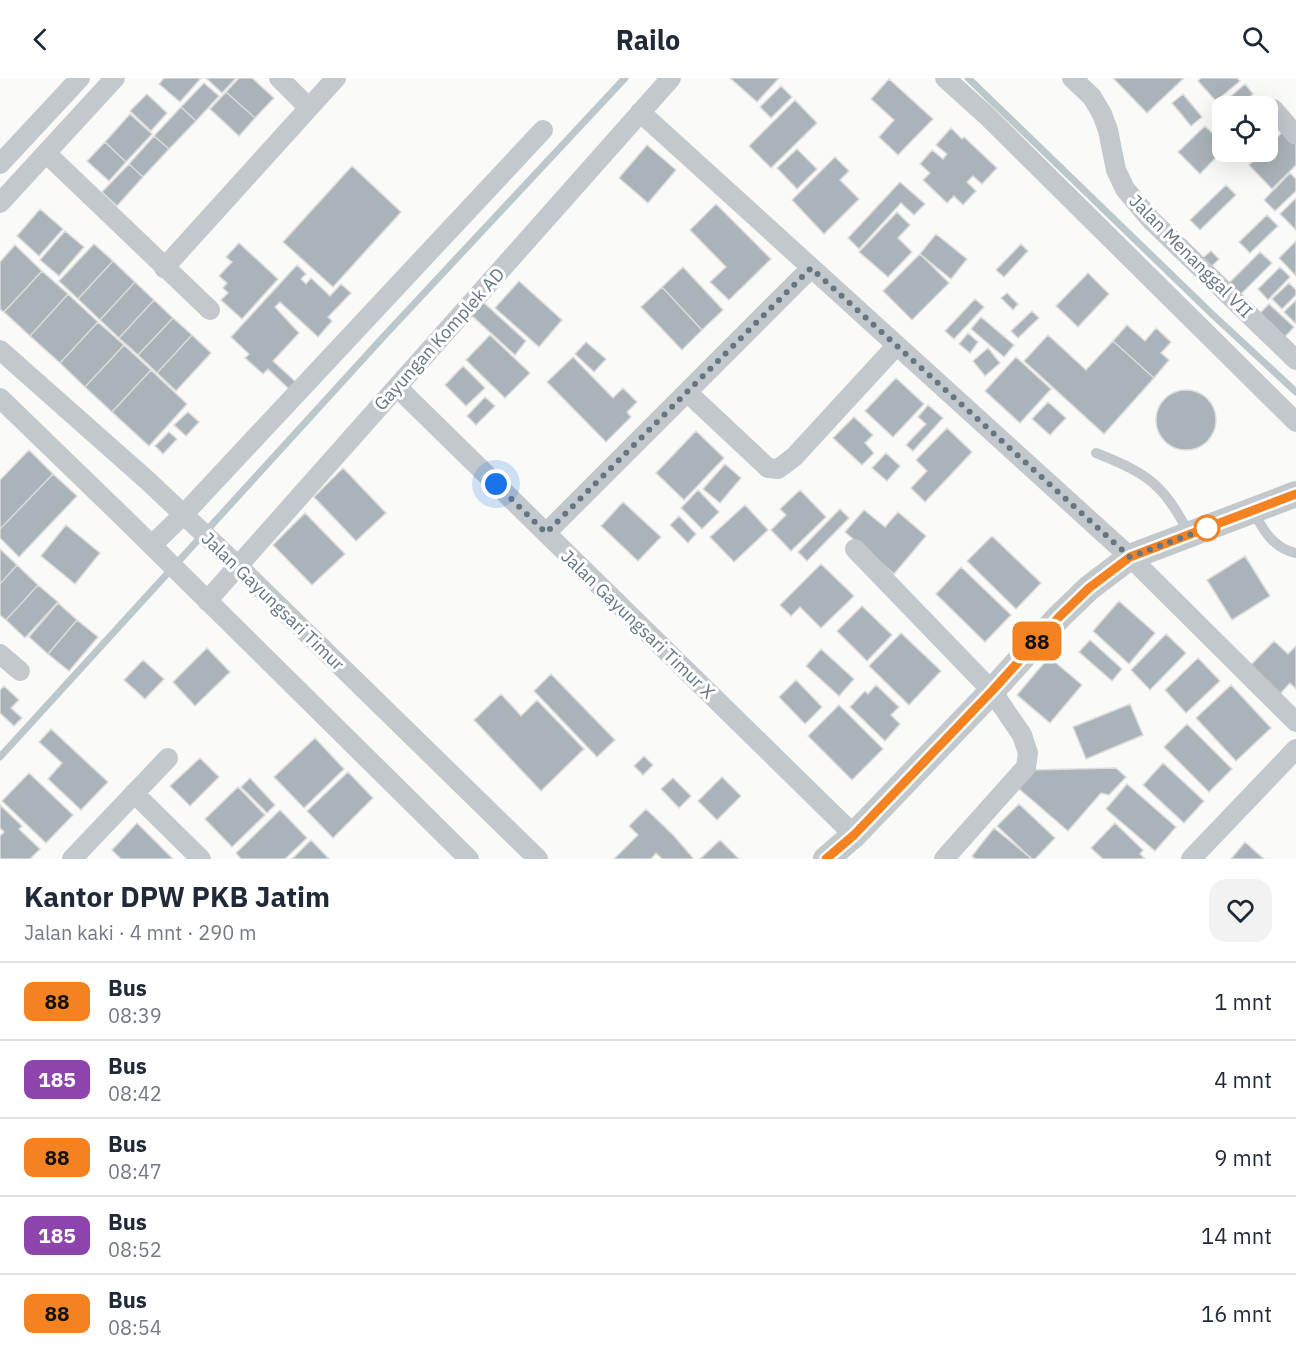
<!DOCTYPE html>
<html lang="id">
<meta charset="utf-8">
<style>
body{margin:0;font-family:"IBM Plex Sans",sans-serif;background:#f2f2f3;color:#1f2937;height:100vh;display:flex;flex-direction:column;font-size:22px;white-space:nowrap}
*{box-sizing:border-box;margin:0}
p{font-size:20px;color:#747a83}
.icon{flex:none;width:33px;height:33px;fill:none;stroke:currentColor;stroke-width:2;stroke-linecap:round;stroke-linejoin:round}
.map{position:relative;height:781px;overflow:hidden}
.panel{display:flex;flex-direction:column;background:#fff;flex:1}
.panel>*{flex:none}
.badge{padding:0 12px;border-radius:9px;font-size:21px;line-height:39px}
.controls{position:absolute;left:1212px;top:18px;display:grid;gap:12px}
.controls a{display:grid;place-items:center;width:66px;height:66px;border-radius:12px;background:#fff;box-shadow:0 6px 24px #0002;font-size:30px}
.you{position:absolute;width:30px;height:30px;margin:-15px;border:4px solid #fff;border-radius:50%;background:#1a73e8;box-shadow:0 0 0 9px #1a73e833}
.map>.badge{position:absolute;translate:-50% -50%;box-shadow:0 0 0 3px #fff}
.round{display:grid;place-items:center;flex:none;width:63px;height:63px;border-radius:18px;background:#f2f2f3}
.overview{display:flex;align-items:center;justify-content:space-between;height:102px;padding:0 24px}
h1{font-size:28px;font-weight:800;line-height:45px}
ul{padding:0;list-style:none}
li{display:flex;align-items:center;gap:18px;height:78px;padding:0 24px;border-top:2px solid #e0e1e3}
li div{flex:1}
li b{display:block;font-size:22px}
li em{font-style:normal}
li .badge{min-width:66px;font-weight:700;text-align:center}
header{display:flex;justify-content:space-between;align-items:center;height:78px;padding:0 24px;background:#fff;font-size:27px;font-weight:800}
.map>svg:first-child{display:block}
.lines{fill:none;stroke-linecap:round;stroke-linejoin:round}
.stream{stroke:#bbc7cb;stroke-width:7}
.building{fill:#aab3b9;stroke:#dcdcda;stroke-width:1.5}
.service{stroke:#c3c8cc;stroke-width:10}
.minor{stroke:#c3c8cc;stroke-width:20}
.tertiary{stroke:#c3c8cc;stroke-width:26}
.line-casing{stroke:#fff;stroke-width:14}
.line{stroke:#f58220;stroke-width:9}
.walk{stroke:#657683;stroke-width:6;stroke-dasharray:0 10.8}
.stop-dot{fill:#fff;stroke:#f58220;stroke-width:3}
.labels{text-anchor:middle;dominant-baseline:central;stroke-width:6;stroke-linejoin:round;paint-order:stroke}
.street-label{font-size:18px;fill:#657683;stroke:#fff}
</style>
<header><svg class="icon" aria-label="back" viewBox="0 0 24 24"><path d="M15 5l-7 7 7 7"/></svg>Railo<svg class="icon" aria-label="search" viewBox="0 0 24 24"><circle cx="10" cy="10" r="6"/><path d="M15 15l6 6"/></svg></header>
<div class="map">
<svg width="1296" height="781" viewBox="0 0 1296 781">
<rect width="100%" height="100%" fill="#fafaf8"/>
<g class="lines">
<path class="stream" d="M968,0L1213,237L1296,314
M0,679L385,257L625,0"/>
</g>
<path class="building" d="M164,0H201L180,24L159,6Z
M206,0H236L222,15Z
M239,0H252L274,20L255,40L226,14Z
M730,0H779L757,24Z
M1113,0H1184L1147,35Z
M1201,0H1237L1240,3L1216,23L1198,3Z
M889,1L933,41L898,77L879,59L894,42L871,21Z
M204,5L219,18L196,43L181,29Z
M1245,6L1253,16L1239,28H1226L1223,25Z
M781,8L792,19L771,40L760,29Z
M226,14L255,40L239,58L210,31Z
M147,16L167,35L151,53L130,33Z
M1183,16L1202,39L1191,48L1172,25Z
M795,22L817,45L771,90L749,68Z
M181,29L196,43L169,71L154,58Z
M130,36L152,56L126,84L105,64Z
M1205,48L1222,65V73L1200,96L1178,74Z
M951,50L962,61L964,59L997,90L982,106L973,98L967,104L976,113L963,127L954,118L947,125L923,102L930,95L920,86L932,72L943,81L947,76L936,67Z
M1286,50L1296,60V87L1272,111L1249,87L1263,74H1268V69Z
M154,58L169,71L143,99L129,86Z
M105,64L126,84L109,103L87,83Z
M647,67L676,92L648,125L619,100Z
M797,71L817,91L797,111L777,90Z
M835,79L849,93L840,102L859,121L824,156L792,122Z
M129,86L143,99L117,128L102,114Z
M352,88L401,134L333,209L283,164Z
M1290,95L1296,101V113L1275,133L1264,122Z
M900,104L925,126L914,137L901,125L859,171L848,160Z
M1226,107L1236,117L1200,152L1190,142Z
M1296,120V152L1280,136Z
M716,126L771,181L729,222L710,204L726,189L690,152Z
M40,131L63,151L39,178L17,158Z
M897,134L910,147L898,160L912,174L888,199L859,174Z
M1267,137L1278,148L1250,175L1239,164Z
M65,153L84,169L59,198L40,182Z
M936,156L967,181L951,201L920,176Z
M1296,163V198L1279,180Z
M239,165L278,201L242,241L221,222L228,215L223,210L227,205L219,198L232,184L226,179Z
M94,166L113,183L78,221L59,203Z
M1021,166L1028,173L1004,199L996,192Z
M15,167L42,193L4,234L0,231V184Z
M1211,173L1219,181L1208,192L1199,183Z
M1260,174L1272,185L1237,220L1226,208Z
M920,176L949,205L912,242L883,213Z
M113,183L135,204L100,242L78,221Z
M297,187L306,196L301,201L306,206L311,200L330,218L341,206L351,215L328,239L332,243L318,259L280,224L275,229L299,255L273,283L297,305L290,312L268,291L263,296L245,280L249,276L231,259Z
M683,189L723,232L702,252L662,209Z
M1280,189L1290,199L1268,222L1258,211Z
M42,193L68,216L30,258L4,234Z
M1088,195L1109,216L1078,249L1056,228Z
M519,203L562,242L539,269L495,230Z
M135,204L154,222L119,260L100,242Z
M1289,205L1296,212V217L1282,231L1272,221Z
M662,209L702,252L682,272L641,229Z
M1007,215L1018,226L1013,232L1001,220Z
M68,216L98,244L60,285L30,258Z
M975,221L984,229L954,261L945,253Z
M154,222L173,240L138,277L119,260Z
M1296,222V246L1284,234Z
M482,223L526,263L515,277L470,236Z
M1269,226L1294,249L1281,263L1256,239Z
M1032,233L1039,240L1018,260L1011,253Z
M981,239L1014,267L1004,279L971,251Z
M173,240L192,257L157,295L138,277Z
M98,244L124,267L85,309L60,285Z
M1127,247L1145,263L1156,250L1171,264L1161,275L1169,282L1154,300L1113,263Z
M968,255L978,264L970,275L959,266Z
M192,257L211,275L176,313L157,295Z
M490,257L530,295L505,320L466,282Z
M1048,257L1086,292L1113,263L1154,300L1104,356L1024,283Z
M586,264L606,281L594,294L575,276Z
M124,267L151,292L112,334L85,309Z
M988,270L1000,285L985,298L973,283Z
M573,279L613,320L623,310L637,324L627,334L631,339L606,364L547,304Z
M1016,279L1051,311L1020,345L985,313Z
M463,288L485,310L466,328L445,307Z
M151,292L187,326L149,368L112,334Z
M896,300L924,326L893,359L865,333Z
M1156 342a30 30 0 1 1 60 0a30 30 0 1 1-60 0Z
M485,319L495,328L476,347L467,338Z
M1048,324L1066,340L1050,357L1032,341Z
M928,327L943,340L913,373L906,367L926,346L918,339Z
M188,334L199,344L186,358L174,347Z
M854,339L873,357L865,365L874,375L862,387L833,360Z
M947,350L972,374L925,424L911,410L927,393L916,382Z
M696,353L724,380L684,422L656,395Z
M169,354L177,361L163,376L155,368Z
M29,372L53,396L0,451V402Z
M886,375L900,388L887,403L872,390Z
M725,386L741,400L720,425L703,411Z
M343,390L386,435L356,463L314,419Z
M53,396L77,418L19,479L0,460V451Z
M698,412L719,434L702,451L681,430Z
M800,412L826,439L791,473L771,452L786,437L780,431Z
M623,424L661,459L638,483L601,448Z
M745,427L768,452L734,484L710,459Z
M840,431L849,440L807,483L798,474Z
M864,432L885,449L898,434L926,458L894,496L845,454Z
M305,435L345,476L312,507L273,467Z
M679,438L696,456L688,465L670,447Z
M66,447L100,475L75,506L41,478Z
M992,458L1041,505L1016,531L967,483Z
M0,471L17,487L0,506Z
M1245,478L1270,518L1232,542L1207,502Z
M821,486L854,518L821,550L800,529L791,538L780,527Z
M17,487L38,507L6,542L0,537V506Z
M961,489L1011,537L985,564L936,516Z
M38,507L58,524L25,560L6,542Z
M1119,523L1155,555L1129,586L1093,553Z
M58,525L77,542L48,576L29,559Z
M862,528L892,557L867,583L837,553Z
M77,542L98,559L69,593L48,576Z
M901,555L941,593L909,627L869,588Z
M1166,556L1186,575L1150,612L1131,592Z
M1090,562L1122,591L1112,603L1079,574Z
M1274,563L1288,576L1296,568V611L1290,605L1277,619L1247,591Z
M207,570L230,594L195,628L173,604Z
M821,571L854,601L839,618L806,588Z
M1049,579L1082,607L1050,645L1017,617Z
M1198,580L1220,603L1186,635L1165,612Z
M143,582L164,601L145,621L124,602Z
M551,596L615,662L597,679L534,613Z
M796,602L822,629L805,646L779,619Z
M876,607L899,629L891,637L900,646L885,663L850,629L865,613L868,616Z
M1231,607L1271,650L1236,683L1196,640Z
M4,608L19,622L11,630L22,640L14,648L0,635V612Z
M501,616L521,638L537,622L584,671L541,713L474,642Z
M1130,626L1143,657L1086,681L1073,649Z
M839,627L883,671L852,702L808,658Z
M1187,646L1232,691L1209,714L1164,669Z
M51,651L108,704L81,732L48,701L62,685L39,664Z
M315,660L344,691L304,730L274,699Z
M644,678L653,687L643,697L634,688Z
M200,680L219,699L190,728L170,708Z
M1163,685L1204,723L1184,745L1143,707Z
M1116,690L1126,699L1109,717L1101,715L1068,753L1018,710L1033,692Z
M348,694L373,720L333,760L307,733Z
M29,695L73,737L46,765L2,723Z
M722,699L741,718L717,742L698,723Z
M250,700L275,727L267,735L241,709Z
M673,700L691,718L679,730L661,711Z
M1127,706L1176,749L1155,773L1106,731Z
M238,709L265,737L232,769L205,741Z
M1019,726L1055,760L1035,781H1032L997,748Z
M0,727L22,748L19,751L40,771L30,781H0V758L4,754L0,750Z
M646,731L674,758L693,780L692,781H662L656,775L651,781H614L638,757L629,748Z
M280,732L307,760L285,781H241L236,775Z
M137,745L173,781H121L112,772Z
M1115,745L1143,772L1140,776L1145,781H1103L1091,770Z
M994,750L1032,781H975L972,778Z
M311,762L329,781H292Z
M720,762L739,781H700Z
M1245,764L1264,781H1231Z"/>
<g class="lines">
<path class="service" d="M1096,375C1147,395 1165,407 1189,456
M1253,433C1263,452 1274,471 1296,475"/>
<path class="minor" d="M279,0L308,29
M945,0L986,37L1296,344
M1072,0L1092,19L1102,36L1108,52L1116,92L1125,111L1151,142L1296,282
M1273,31L1296,57
M640,34L1130,479L1296,644
M46,75L210,232
M0,86L80,0
M0,125L115,0
M164,190L336,0
M0,272L148,403L238,488L538,781
M397,309L854,757
M687,314L768,390L778,391L794,379L897,267
M0,320L126,442L469,781
M546,455L811,190
M152,467L183,437L543,52
M855,471L992,613L1022,657L1028,675L1026,689L944,781
M207,523L671,0
M0,576L20,593
M134,715L201,781
M72,781L168,680
M1191,781L1296,671"/>
<path class="tertiary" d="M826,781L854,757L992,613L1059,539L1089,510L1130,479L1296,416"/>
</g>
<g class="lines">
<defs>
<path id="line" d="M826,781L854,757L992,613L1059,539L1089,510L1130,479L1296,416"/>
</defs>
<use href="#line" class="line-casing"/>
<use href="#line" class="line"/>
<path class="walk" d="M496,406L546,455L811,190L1130,479L1210,449L1207,450"/>
</g>
<circle class="stop-dot" cx="1207" cy="450" r="12"/>
<g class="labels">
<g class="street-label">
<text transform="translate(1191 178) rotate(45)">Jalan Menanggal VII</text>
<text transform="translate(439 261) rotate(-48)">Gayungan Komplek AD</text>
<text transform="translate(273 523) rotate(44)">Jalan Gayungsari Timur</text>
<text transform="translate(638 546) rotate(44)">Jalan Gayungsari Timur X</text>
</g>
</g>
</svg>
<div class="controls">
<a><svg class="icon" aria-label="locate" viewBox="0 0 24 24"><circle cx="12" cy="12" r="6"/><path d="M12 2v4M12 18v4M2 12h4M18 12h4"/></svg></a>
</div>
<div class="you" style="left:496px;top:406px"></div>
<b class="badge" style="left:1037px;top:563px;background:#f58220;color:#111">88</b>
</div>
<section class="panel">
<div class="overview"><div><h1>Kantor DPW PKB Jatim</h1><p>Jalan kaki · 4 mnt · 290 m</p></div><a class="round"><svg class="icon" aria-label="heart" viewBox="0 0 24 24"><path d="M12 20l-8-8c-3-5 5-10 8-4 3-6 11-1 8 4z"/></svg></a></div>
<ul>
<li><span class="badge" style="background:#f58220;color:#111">88</span><div><b>Bus</b><p>08:39</p></div><em>1 mnt</em></li>
<li><span class="badge" style="background:#8e44ad;color:#fff">185</span><div><b>Bus</b><p>08:42</p></div><em>4 mnt</em></li>
<li><span class="badge" style="background:#f58220;color:#111">88</span><div><b>Bus</b><p>08:47</p></div><em>9 mnt</em></li>
<li><span class="badge" style="background:#8e44ad;color:#fff">185</span><div><b>Bus</b><p>08:52</p></div><em>14 mnt</em></li>
<li><span class="badge" style="background:#f58220;color:#111">88</span><div><b>Bus</b><p>08:54</p></div><em>16 mnt</em></li>
</ul>
</section>
